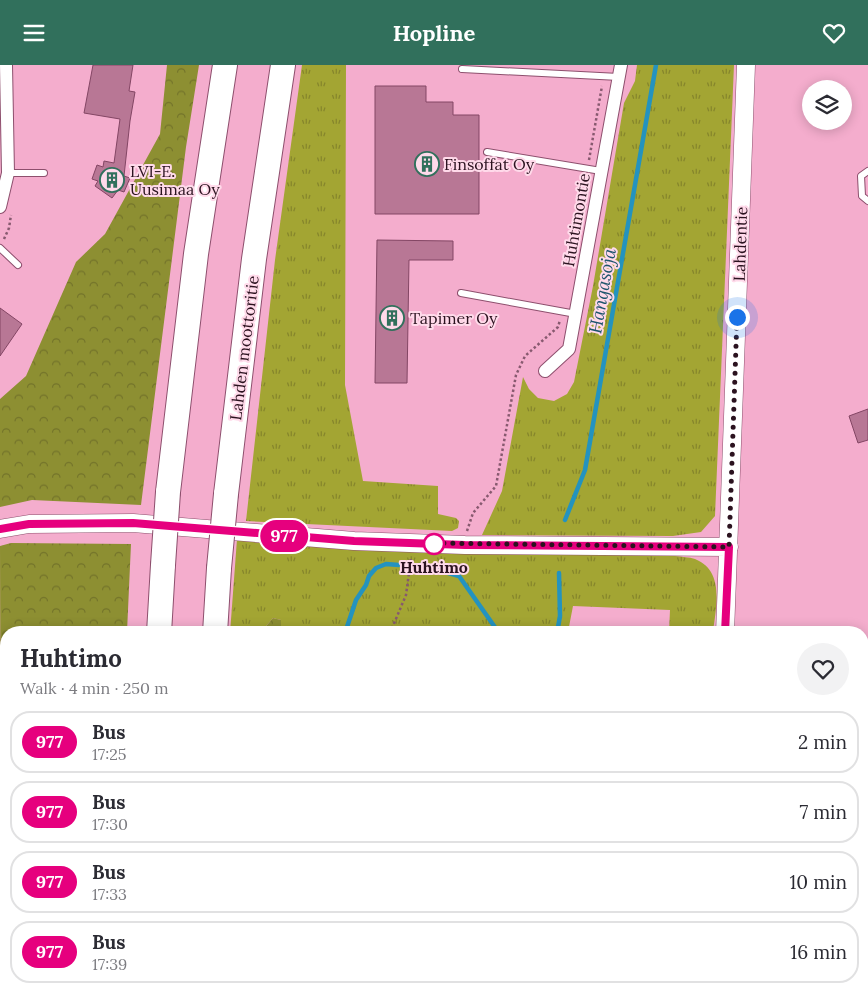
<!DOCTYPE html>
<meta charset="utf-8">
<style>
body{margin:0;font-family:Lora,serif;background:#f2f2f3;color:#2b2b33;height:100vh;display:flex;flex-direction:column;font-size:19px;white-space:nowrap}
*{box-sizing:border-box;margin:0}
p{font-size:16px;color:#7c7c81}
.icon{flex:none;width:28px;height:28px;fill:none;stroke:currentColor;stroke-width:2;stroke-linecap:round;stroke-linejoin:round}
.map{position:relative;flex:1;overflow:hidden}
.drawer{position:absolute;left:0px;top:561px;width:869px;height:376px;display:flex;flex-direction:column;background:#fff;border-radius:20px 20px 0 0;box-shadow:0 2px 12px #0003}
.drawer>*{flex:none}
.badge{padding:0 10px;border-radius:16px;font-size:18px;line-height:32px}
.tools{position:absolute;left:802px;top:15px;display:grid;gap:10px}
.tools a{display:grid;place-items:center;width:50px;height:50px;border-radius:50%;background:#fff;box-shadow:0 2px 12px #0003;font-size:25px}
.you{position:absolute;width:25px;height:25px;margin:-12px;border:4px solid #fff;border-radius:50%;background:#1a73e8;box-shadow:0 0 0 8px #1a73e833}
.map>.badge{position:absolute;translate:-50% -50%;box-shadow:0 0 0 2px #fff}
.round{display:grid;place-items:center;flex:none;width:52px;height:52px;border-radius:26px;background:#f2f2f3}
.summary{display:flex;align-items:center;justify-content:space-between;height:85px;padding:0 20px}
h1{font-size:24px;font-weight:800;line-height:38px}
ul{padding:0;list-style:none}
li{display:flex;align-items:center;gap:15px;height:62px;margin:0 10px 8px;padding:0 10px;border:2px solid #e1e1e2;border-radius:20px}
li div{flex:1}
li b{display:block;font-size:19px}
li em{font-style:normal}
li .badge{min-width:55px;font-weight:700;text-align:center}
header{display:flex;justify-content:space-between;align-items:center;height:65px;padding:0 20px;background:#31705c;color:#fff;font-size:22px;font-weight:800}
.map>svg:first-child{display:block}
.grass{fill:url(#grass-tufts)}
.forest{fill:url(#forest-crowns)}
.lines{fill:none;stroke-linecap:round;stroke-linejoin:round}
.stream{stroke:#2493bf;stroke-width:4.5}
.building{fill:#b87795;stroke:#834664}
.lane-casing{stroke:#8d4f6d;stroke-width:8}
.street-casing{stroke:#8d4f6d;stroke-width:14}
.secondary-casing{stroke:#8d4f6d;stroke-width:19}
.highway-casing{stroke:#8d4f6d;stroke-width:26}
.path{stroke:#87596f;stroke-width:2.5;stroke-dasharray:2.5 2.5;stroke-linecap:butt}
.lane{stroke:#fff;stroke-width:6}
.street{stroke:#fff;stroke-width:12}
.secondary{stroke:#fff;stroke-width:18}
.highway{stroke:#fff;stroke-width:24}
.highway-bridge-casing{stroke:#8d4f6d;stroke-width:26;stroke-linecap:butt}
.highway-bridge{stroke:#fff;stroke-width:24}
.line-casing{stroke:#fff;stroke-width:11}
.line{stroke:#e6007e;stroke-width:8}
.walk{stroke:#2b121f;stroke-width:5;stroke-dasharray:0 9}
.stop-dot{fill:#fff;stroke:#e6007e;stroke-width:2.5}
.labels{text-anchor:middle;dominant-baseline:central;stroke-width:4;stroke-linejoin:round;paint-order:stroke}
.poi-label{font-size:16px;fill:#2b121f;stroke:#ffdaea;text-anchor:start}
.street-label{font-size:16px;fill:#2b121f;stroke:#ffdaea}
.stop-label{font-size:16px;font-weight:bold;fill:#2b121f;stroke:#ffdaea}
.water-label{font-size:18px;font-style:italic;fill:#1d546c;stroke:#ffdaea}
</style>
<header><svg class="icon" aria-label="menu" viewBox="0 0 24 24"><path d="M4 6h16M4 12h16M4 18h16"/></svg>Hopline<svg class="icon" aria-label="heart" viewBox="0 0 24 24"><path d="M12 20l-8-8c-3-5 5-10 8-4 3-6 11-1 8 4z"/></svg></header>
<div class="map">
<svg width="868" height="937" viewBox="0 0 868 937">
<defs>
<pattern id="grass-tufts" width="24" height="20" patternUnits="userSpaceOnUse" patternTransform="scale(1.25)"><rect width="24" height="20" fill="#a3a533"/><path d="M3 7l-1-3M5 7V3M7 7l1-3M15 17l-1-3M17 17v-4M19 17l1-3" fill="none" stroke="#85852b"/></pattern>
<pattern id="forest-crowns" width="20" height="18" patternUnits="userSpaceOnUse" patternTransform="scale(1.25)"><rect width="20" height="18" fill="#8d8f32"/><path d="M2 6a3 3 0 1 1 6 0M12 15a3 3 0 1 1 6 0" fill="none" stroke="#73732a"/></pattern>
</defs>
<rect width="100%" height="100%" fill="#f4adcd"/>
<path class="grass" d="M302,0H346L345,320L363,416L438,421V449L456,453L459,456L458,463L452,466L246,456L275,195Z
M637,0H734L715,451L701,467L673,471L482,470L502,426L523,312L529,324L538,333L554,336L567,329L574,317L593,221L624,38L635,16Z
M237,474L675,491C682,492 689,492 695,494C725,506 716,542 713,567H669L670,545L573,541L568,567H281V555L273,553L261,567L230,568Z
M216,931H307L365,935V937H216Z
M380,931H484L481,937H375V935H379Z
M499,931H522L525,934L532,937H495Z
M556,931H701V937H533Z"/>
<path class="forest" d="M167,0H199L186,82L141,440L32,435L0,442V334L26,311L76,197L105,169L160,69Z
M11,478L131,479L127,567L6,568V859H1L0,481Z
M273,553L281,555V567H261Z
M85,931H117V937H79L81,932Z"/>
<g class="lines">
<path class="stream" d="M565,455L585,405L656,0
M420,500L459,511L499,568
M345,568L356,535L366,520L369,511L376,503L386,499L399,500
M557,568L560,551L559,508
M510,937L511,931"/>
</g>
<path class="building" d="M93,0H133L129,26L135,27L130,56L124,111L130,113L124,127L118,125L112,133L95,121L98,116L92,114L97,100L103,102L104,96L114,98L120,54L84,48Z
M375,21H426V37H453V50H479V149H375Z
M377,175L453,176V195H409L407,318H375Z
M0,243L22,259L0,291Z
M868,344V375L858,378L849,351Z"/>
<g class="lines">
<defs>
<path id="lane" d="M462,4L619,12
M487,87L601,106
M868,106L861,111L862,131L868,136
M8,108H44
M0,183L18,200
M461,228L576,249
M862,656L868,654
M0,879L6,889
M371,937V935"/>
<path id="street" d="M0,142L8,108L6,0
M545,306L569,284L621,0
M488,937L493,931"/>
<path id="secondary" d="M0,464L29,459L133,458L354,476L465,480L729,482
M725,568L746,0
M711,937V931"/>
<path id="highway" d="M168,427L196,189L225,0
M226,429L254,194L283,0
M159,568L163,500
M215,568L219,503
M146,937V931
M202,937L203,931"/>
</defs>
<use href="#lane" class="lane-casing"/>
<use href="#street" class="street-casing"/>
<use href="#secondary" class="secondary-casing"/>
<use href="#highway" class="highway-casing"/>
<path class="path" d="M589,95L602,21
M4,174L9,163L11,150
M467,466L473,448L496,421L516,310L525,291L558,262L560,255
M390,568L406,530L411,493
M300,937V931"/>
<use href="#lane" class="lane"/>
<use href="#street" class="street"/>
<use href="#secondary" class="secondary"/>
<use href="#highway" class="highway"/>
<defs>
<path id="highway-bridge" d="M163,500L168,427
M219,503L226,429"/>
</defs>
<use href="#highway-bridge" class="highway-bridge-casing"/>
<use href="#highway-bridge" class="highway-bridge"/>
</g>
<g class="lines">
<defs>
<path id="line" d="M0,464L29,459L133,458L354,476L465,480L729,482L725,568"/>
</defs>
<use href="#line" class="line-casing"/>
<use href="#line" class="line"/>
<path class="walk" d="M434,479L430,478L729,482L737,252"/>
</g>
<defs>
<symbol id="building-ring" viewBox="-11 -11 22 22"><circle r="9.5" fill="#ffdaea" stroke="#31705c" stroke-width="1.5"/><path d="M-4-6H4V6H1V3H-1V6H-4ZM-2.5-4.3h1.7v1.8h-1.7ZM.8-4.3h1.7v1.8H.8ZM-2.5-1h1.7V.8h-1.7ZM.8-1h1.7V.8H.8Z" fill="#31705c"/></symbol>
</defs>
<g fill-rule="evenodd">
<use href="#building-ring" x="413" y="85" width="28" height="28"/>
<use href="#building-ring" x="98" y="101" width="28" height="28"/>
<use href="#building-ring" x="378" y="239" width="28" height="28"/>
</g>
<circle class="stop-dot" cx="434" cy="479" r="10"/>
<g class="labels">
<g class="poi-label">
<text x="444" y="99">Finsoffat Oy</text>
<text x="130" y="106">LVI-E.<tspan x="130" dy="18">Uusimaa Oy</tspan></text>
<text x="410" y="253">Tapimer Oy</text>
</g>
<g class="street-label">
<text transform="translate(576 155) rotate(-80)">Huhtimontie</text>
<text transform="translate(740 179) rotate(-88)">Lahdentie</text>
<text transform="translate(244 283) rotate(-83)">Lahden moottoritie</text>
</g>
<g class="stop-label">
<text x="434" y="502">Huhtimo</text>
</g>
<g class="water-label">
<text transform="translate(602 226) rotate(-80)">Hangasoja</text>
</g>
</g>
</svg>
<div class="tools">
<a><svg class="icon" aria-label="layers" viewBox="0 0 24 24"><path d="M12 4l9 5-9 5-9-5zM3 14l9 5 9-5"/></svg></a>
</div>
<div class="you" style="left:737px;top:252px"></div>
<b class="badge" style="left:284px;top:471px;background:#e6007e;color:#fff">977</b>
<section class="drawer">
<div class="summary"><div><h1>Huhtimo</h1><p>Walk · 4 min · 250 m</p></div><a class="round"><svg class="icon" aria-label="heart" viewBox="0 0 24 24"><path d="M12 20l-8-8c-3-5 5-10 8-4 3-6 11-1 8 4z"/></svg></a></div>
<ul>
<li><span class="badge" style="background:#e6007e;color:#fff">977</span><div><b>Bus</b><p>17:25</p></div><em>2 min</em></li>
<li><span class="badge" style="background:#e6007e;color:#fff">977</span><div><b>Bus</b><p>17:30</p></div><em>7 min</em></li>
<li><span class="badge" style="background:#e6007e;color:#fff">977</span><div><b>Bus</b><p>17:33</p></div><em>10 min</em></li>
<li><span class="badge" style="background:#e6007e;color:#fff">977</span><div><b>Bus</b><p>17:39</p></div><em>16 min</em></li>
</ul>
</section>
</div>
